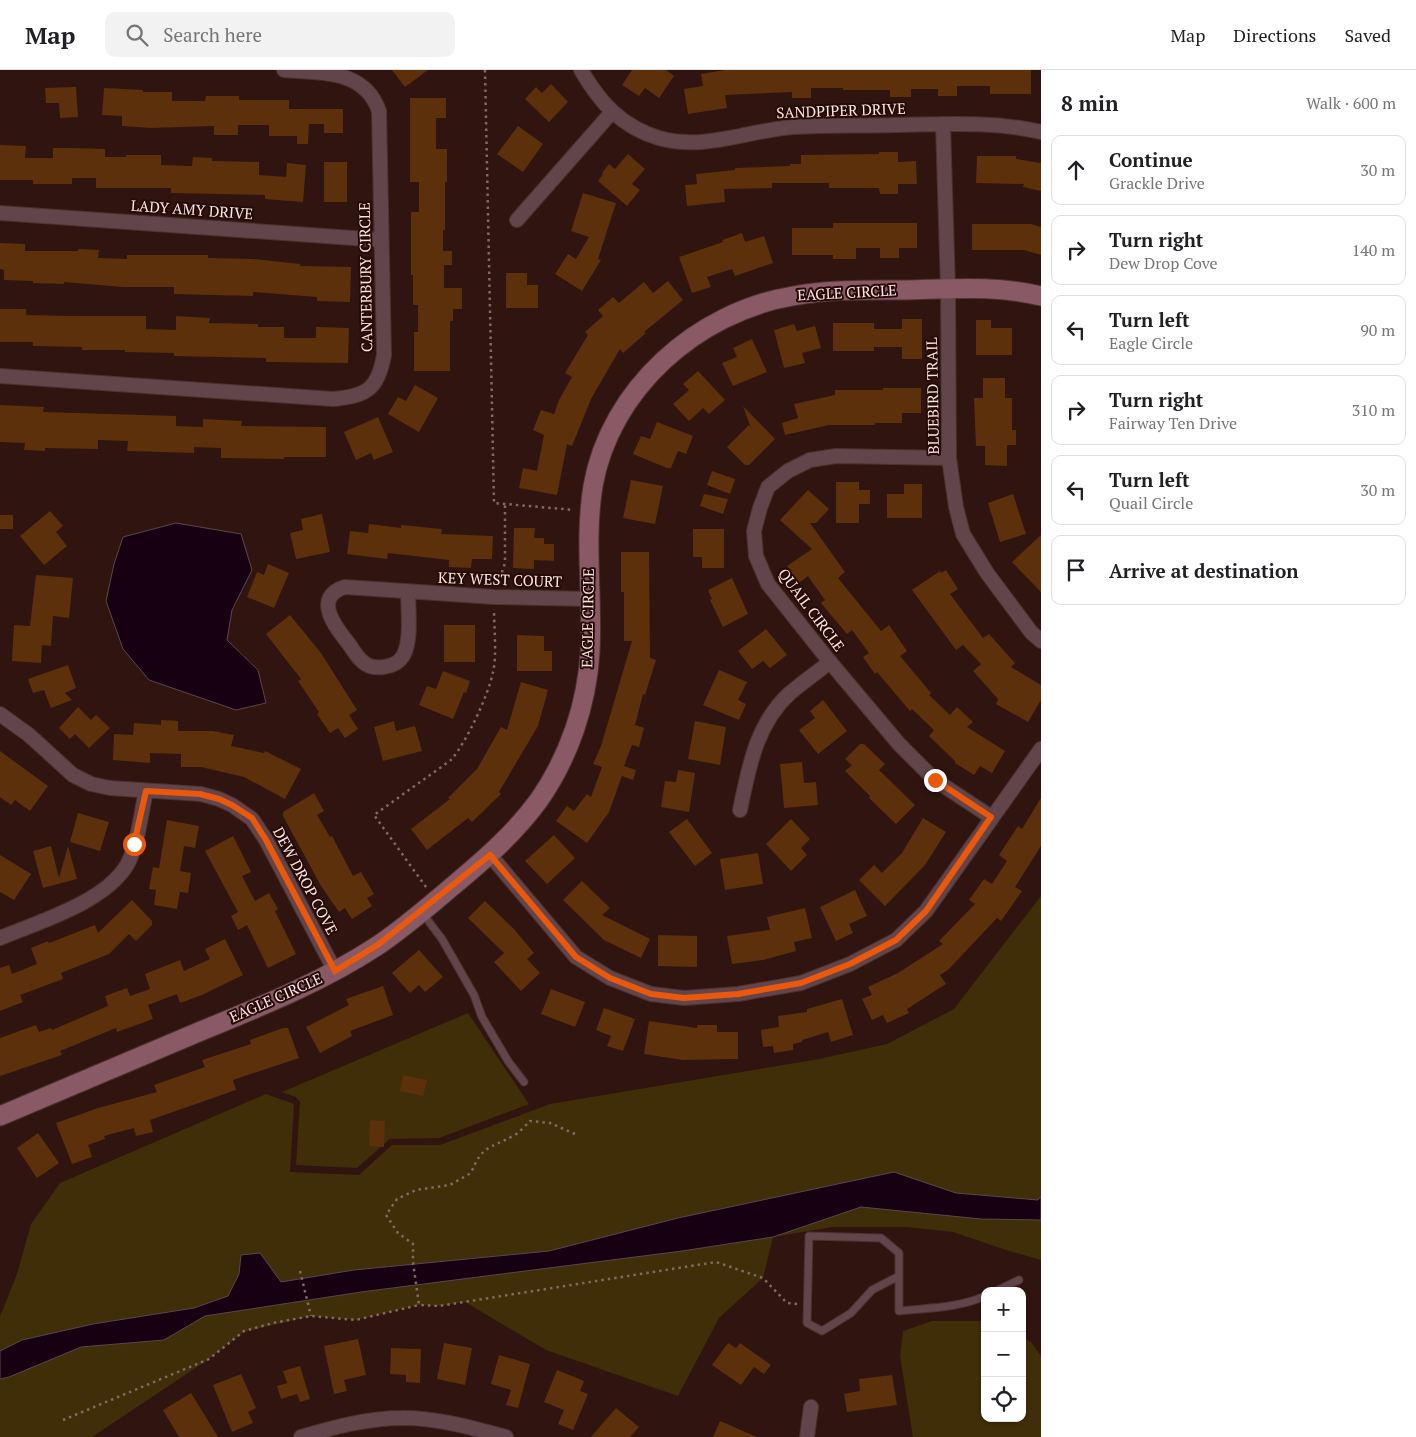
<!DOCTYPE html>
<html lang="en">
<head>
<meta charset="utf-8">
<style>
  body { margin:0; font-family:"PT Serif",serif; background:#f2f2f2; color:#202124 }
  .controls { position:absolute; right:15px; bottom:15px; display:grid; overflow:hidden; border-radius:10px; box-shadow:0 1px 4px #0004 }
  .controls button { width:45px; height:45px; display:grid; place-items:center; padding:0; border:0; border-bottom:1px solid #e0e0e0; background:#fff; color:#202124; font:25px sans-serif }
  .stop { position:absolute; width:15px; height:15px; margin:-11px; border:4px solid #ea580c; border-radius:50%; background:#fff }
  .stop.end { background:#ea580c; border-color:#fff; box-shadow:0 1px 5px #0008 }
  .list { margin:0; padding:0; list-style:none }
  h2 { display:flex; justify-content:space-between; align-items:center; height:65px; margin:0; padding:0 20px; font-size:21px }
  h2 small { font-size:16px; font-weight:400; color:#757577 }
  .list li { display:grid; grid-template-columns:32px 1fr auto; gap:15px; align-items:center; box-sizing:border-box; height:70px; margin:0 10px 10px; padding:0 10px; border:1px solid #e0e0e0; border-radius:10px }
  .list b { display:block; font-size:19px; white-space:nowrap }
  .list p { margin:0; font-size:16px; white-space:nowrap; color:#757577 }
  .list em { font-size:16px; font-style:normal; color:#757577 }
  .icon { flex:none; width:28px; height:28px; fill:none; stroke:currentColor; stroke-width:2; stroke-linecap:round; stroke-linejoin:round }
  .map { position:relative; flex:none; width:1041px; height:1367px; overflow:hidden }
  header { display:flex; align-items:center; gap:30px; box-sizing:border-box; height:70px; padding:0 25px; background:#fff; border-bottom:1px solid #e0e0e0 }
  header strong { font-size:24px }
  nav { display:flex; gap:28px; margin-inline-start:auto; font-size:18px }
  .search { width:350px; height:45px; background:#f2f2f2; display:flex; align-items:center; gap:12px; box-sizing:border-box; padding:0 18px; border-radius:10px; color:#757577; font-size:19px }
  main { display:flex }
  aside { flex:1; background:#fff }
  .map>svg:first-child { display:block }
  .green { fill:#3f2e08 }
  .water { fill:#170012; stroke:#5b4550 }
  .building { fill:#5b300b }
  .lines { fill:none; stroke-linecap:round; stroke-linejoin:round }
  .lane-casing { stroke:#4c312d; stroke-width:9 }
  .street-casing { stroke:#4c312d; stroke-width:16 }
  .secondary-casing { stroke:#4c312d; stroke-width:21 }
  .path { stroke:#826965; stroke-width:2.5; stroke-dasharray:2.5 4; stroke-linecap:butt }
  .lane { stroke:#62444b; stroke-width:7 }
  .street { stroke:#62444b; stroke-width:14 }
  .secondary { stroke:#895966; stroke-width:19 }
  .route { stroke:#ea580c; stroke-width:6 }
  .labels { text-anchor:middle; stroke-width:4; stroke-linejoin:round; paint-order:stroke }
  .street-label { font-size:15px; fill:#fae6e2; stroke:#250a07 }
</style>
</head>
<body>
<header>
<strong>Map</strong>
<div class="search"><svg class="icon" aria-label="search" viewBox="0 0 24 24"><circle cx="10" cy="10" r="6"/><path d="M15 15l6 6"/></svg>Search here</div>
<nav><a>Map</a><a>Directions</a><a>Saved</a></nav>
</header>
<main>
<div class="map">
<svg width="1041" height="1367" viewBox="0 0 1041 1367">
  <rect width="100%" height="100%" fill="#301410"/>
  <g class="green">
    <path d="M1041 826V1190L1006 1180 953 1162 907 1157H832L773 1167 763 1208 719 1248 678 1326 546 1280 465 1232 439 1236 419 1235 356 1250 311 1246 244 1262 209 1289 92 1367H0V1247L17 1204 31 1154 60 1113 266 1024 294 1034 290 1102 359 1105 392 1075H440L550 1034 819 989 887 974 954 939Z"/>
    <path d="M468 943 529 1034 439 1068 390 1069 357 1098 296 1095 300 1032 296 1027 282 1022Z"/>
    <path d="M932 1251H985V1348H1022V1267L1031 1272 1041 1286V1367H913L900 1286 903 1261Z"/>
  </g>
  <g class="water">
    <path d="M176 453 241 464 252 500 232 540 227 570 258 600 266 633 236 640 149 610 123 579 106 531 114 494 123 467Z"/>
    <path d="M894 1102 956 1123 1038 1130 1041 1126V1150L981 1149 861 1137 773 1167 682 1181 361 1222 205 1246 164 1270 81 1277 9 1307 0 1309V1281L22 1270 93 1254 194 1238 228 1226 239 1204 241 1185 260 1183 281 1212 354 1200 549 1181 678 1148Z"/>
  </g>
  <g class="building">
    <path d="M392 0H428L405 17Z"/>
    <path d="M632 0H666L674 6 659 28 645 18 639 26 622 15Z"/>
    <path d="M725 0H1031V24H990V16H957V26H938V19H911V27H890V20H843V18H811V28H792V22L725 25 727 38 688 44 684 19 703 16 701 4Z"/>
    <path d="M551 14 568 32 549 52 525 29 536 17 542 23Z"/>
    <path d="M76 17 78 47 60 48 59 33H46L45 18Z"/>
    <path d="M104 18 143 20V22H172V31H205L206 26H239V30H289V39H343V63H324V54H309L308 74H297V66H269V55H238V65H214V56L151 58 122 56V46L102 45Z"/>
    <path d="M410 28H446V48H436V79H447V112H445V160H443V181H452V195H444V218H462V239H453V251H450V301H414V262H418V235H413V205H411V142H419V112H410Z"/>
    <path d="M518 56 543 74 523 102 497 84Z"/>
    <path d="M0 75 26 76 25 88H53V78H72L105 79V87H126V85H161V95L192 96 193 87 212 88V91L259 92V105L286 107 287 93 306 95 303 132 265 129V125L171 123V118H96V108H72V114H33V110H0Z"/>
    <path d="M879 82H898V92L916 91 917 114H898V124H880L879 118H829V113H772V118L724 119 725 132 687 136 685 115 697 114 696 104 735 100V98L790 96V94H801V85L879 84Z"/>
    <path d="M628 84 645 99 632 114 640 120 627 136 598 111 603 104 602 103 609 94 615 99Z"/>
    <path d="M977 86H1016V89L1041 93V121L1023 117 1024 114 976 113Z"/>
    <rect x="324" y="92" width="23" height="40"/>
    <path d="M583 123 616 133 598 189 601 190 582 221 555 204 568 184 576 189 589 167 571 161Z"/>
    <path d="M833 153H917V178H899V188H880V178H856V189H833V185H792V158H833Z"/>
    <path d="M972 154H1031L1041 157V185L1024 180H972Z"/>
    <path d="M742 163 745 172 764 166 773 193 735 206 732 199 707 207 711 217 692 223 679 187 723 172 722 170Z"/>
    <path d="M0 173 25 174V181H78L79 179 99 180 98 188 127 189V185H208V188L253 189 300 194V196L351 197 350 232 317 231V227L253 222V226L174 224V217H123L64 212V214L33 213V211L4 210V200L0 199Z"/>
    <path d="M506 203H527V215H538V238H506Z"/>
    <path d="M668 211 683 230 644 262 646 263 623 283 620 279 591 329 572 376 567 374 557 425 519 418 523 398 537 401 544 365 533 360 541 340 554 344 559 330 572 307 565 303 588 265 585 262 603 246 598 240 613 227 619 233 644 212 653 223Z"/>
    <path d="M0 239H26V245L72 246H146V259L176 260V246L210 248 209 253 258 254V257H284V268H316V257L349 258 348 293 266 292V288L174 286V283L125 282V280H82V277L33 276V272H0Z"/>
    <path d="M902 249H922V289H902V277H874V281H833V253H874V259H902Z"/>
    <path d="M976 250H991V258H1012V285H976Z"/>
    <path d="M794 254 797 261 815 256 821 278 802 283 805 293 784 298 774 260Z"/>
    <path d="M752 269 767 302 733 316 722 293 737 287 733 278Z"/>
    <path d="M698 301 725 330 709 344 703 338 689 351 673 334 689 320 683 314Z"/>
    <path d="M983 308H1005V328H1012V360H1016V375H1007V396L985 395V376H976L974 328H983Z"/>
    <path d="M415 315 438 328 419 362 388 344 398 327 406 331Z"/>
    <path d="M883 318H921V343H902V353H875V355H829L785 365 782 353 798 348 794 334 835 325V320H883Z"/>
    <path d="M0 335 44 337 43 342 176 346V356L203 357V349L242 351 241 356 326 357V387H284V389L221 388V378L194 377V383L127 381 128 371 98 370V379L45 378V381L24 380 25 373 0 372Z"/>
    <path d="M743 336 775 369 749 395H745L727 377 749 355 751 358Z"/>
    <path d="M378 347 393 382 374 390 371 383 356 390 344 362Z"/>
    <path d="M657 352 693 366 686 384 678 381 671 398H667L633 384 641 366 650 369Z"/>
    <path d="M712 401 735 409 730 424 707 415Z"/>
    <path d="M631 410 663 416 655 454 623 448Z"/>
    <path d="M836 412H859V420H870V434H859V453H836Z"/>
    <path d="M904 414H922V448H887V424H904Z"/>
    <path d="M808 420 829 439 816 453H810L845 502 838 508 881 561 889 555 907 581 900 586 931 623 929 625 950 645 957 637 973 652 967 657 1005 681 992 703 980 696 974 705 955 693V691L929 666 934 660 912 639 910 641 877 602 875 604 863 587 869 583 852 560 847 564 821 533 825 530 808 506 799 513 787 496 812 479 780 450Z"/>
    <path d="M704 424 728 429 723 444 700 436Z"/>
    <path d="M1013 424 1026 464 1000 472 988 433Z"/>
    <path d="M50 441 63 456 56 462 67 476 44 495 20 466Z"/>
    <path d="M322 444 330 482 296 489 290 463 303 460 301 449Z"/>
    <rect x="0" y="445" width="13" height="14"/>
    <path d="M369 454 401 458V455L442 459 441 464 493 466 492 489H472L471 498 449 497V490L388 483 387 489 347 484 350 461 368 463Z"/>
    <path d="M514 458H535L534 468H544V474H554V491L534 490V499L513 498Z"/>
    <path d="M693 459H724V498H702V487H693Z"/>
    <path d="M1041 465V522L1012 492Z"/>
    <path d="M621 482H649L650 588 656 590 645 625 643 624 635 655 644 658 639 677 632 675 624 696 636 700 633 710 622 706 609 742 587 773 556 751 567 736 574 741 587 724 591 727 602 697 593 694 601 676 632 571H624V522H621Z"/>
    <path d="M268 494 289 503 274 538 247 527 257 502 264 505Z"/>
    <path d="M946 500 958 519 950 524 983 568 989 564 1015 593 1011 597 1041 615V630L1028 652 996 634 998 629 973 601 981 594 963 575 956 580 912 520 940 501 941 503Z"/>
    <path d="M36 505 73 508 69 548 53 546 51 576 42 575 41 593 12 591 14 555 30 556Z"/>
    <path d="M732 508 748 544 723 557 710 530 712 529 708 520Z"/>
    <path d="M290 545 321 583 357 640 349 645 358 659 345 668 338 658 330 663 317 644 319 642 298 611 301 609 266 564Z"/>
    <rect x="444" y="555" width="31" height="37"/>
    <path d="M766 559 787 585 770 598 763 591 752 599 738 581Z"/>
    <path d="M517 565 544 566V581H552V601H517Z"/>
    <path d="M68 595 76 618 65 623 72 630 51 638 44 620 33 623 28 609Z"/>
    <path d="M719 600 747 612 738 630 746 634 739 650 703 635Z"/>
    <path d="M443 601 470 611 466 623 464 622 453 649 419 635 427 616 436 619Z"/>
    <path d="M521 612 548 620 538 656 499 722 501 724 472 752 468 748 427 780 411 759 450 729 448 728 477 699 501 657 507 660Z"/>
    <path d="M823 630 847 661 818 684 799 660 815 648 810 641Z"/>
    <path d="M78 637 91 650 96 645 110 658 89 678 75 664 70 669 59 658Z"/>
    <path d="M161 650 178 651V661H213L234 665 231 676 264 683 265 681 301 699 285 729 244 707 201 697H181V684L150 683V693L113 690 114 664 133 665 134 653 161 655Z"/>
    <path d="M394 651 396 661 415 656 422 681 383 691 374 657Z"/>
    <path d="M695 651 726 657 720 695 688 689Z"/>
    <path d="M860 674H864L885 694 879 700 915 735 896 754 869 728 870 726 845 701 852 695 845 689Z"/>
    <path d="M0 681 48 716 30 741 15 730 11 735 0 727Z"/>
    <path d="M802 692 804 713 816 712 818 735 784 738 780 694Z"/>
    <path d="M678 700 695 703 689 742 661 737 665 711 676 712Z"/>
    <path d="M314 723 324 741 317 745 330 767 332 766 353 806 361 802 374 824 367 828 372 836 352 849 345 838 339 842 321 816 283 746V742Z"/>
    <path d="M1041 728V776L1015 817 1022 821 1001 851 997 848 949 899 940 905 946 914 907 939 909 943 887 953 883 945 872 950 862 929 872 925 868 917 898 903 943 874 939 871 975 834 969 830 984 809 992 814 1007 791 999 785 1018 756 1022 759Z"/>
    <path d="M78 743 109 752 100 781 70 772Z"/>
    <path d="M923 748 946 762 925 795 885 836 859 810 874 795 882 803 902 783Z"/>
    <path d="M687 749 712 783 695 796 669 762Z"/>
    <path d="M791 749 810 769 801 778 807 785 791 801 766 774Z"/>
    <path d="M167 750 199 756 195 778 184 776 180 801 191 803 188 823 180 822 177 839 154 835 156 820 149 819 153 797 159 798Z"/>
    <path d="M554 765 575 788 547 814 525 791Z"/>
    <path d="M233 766 251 802 242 806 255 831 269 823 278 839 275 841 296 884 268 898 247 855 238 860 231 846 238 842 205 781Z"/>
    <path d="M51 776 59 808 68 776 77 809 43 818 33 781Z"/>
    <path d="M758 783 763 814 725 820 720 789Z"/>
    <path d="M0 785 31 804 14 830 0 822Z"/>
    <path d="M582 811 610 838 602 845 650 869 641 888 604 870 563 830Z"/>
    <path d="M855 820 867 846 849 854 853 863 836 871 820 837Z"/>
    <path d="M132 830 152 851V855L136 871 129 864 109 884 61 903 63 909 20 925 23 932 0 941V898L9 895 12 904 37 894 31 878 48 871 49 873 95 855 98 863Z"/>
    <path d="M485 831 514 859 534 883 527 889 540 903 521 921 494 892 504 883 468 848Z"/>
    <path d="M805 838 812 868 794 872 796 881 763 890 732 894 727 866 770 860 767 847Z"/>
    <path d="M658 865 697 866V897L658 896Z"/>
    <path d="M225 869 243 905 202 925 180 933 177 924 148 935 153 949 117 962 116 958 60 981 62 985 0 1006V968L36 955 39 962 51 958 52 960 108 936 105 926 127 918 130 926 150 919 145 904 180 890 184 901 210 889 205 879Z"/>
    <path d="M419 880 443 907 425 922 419 915 410 923 392 903Z"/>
    <path d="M383 916 393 945 350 961 352 966 320 983 306 957 349 935 346 929Z"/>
    <path d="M551 919 585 932 575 957 541 944Z"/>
    <path d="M842 929 853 965 831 972 828 962 802 970V972L793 974V980L774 983 773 976 763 977 761 960 779 957 778 946 807 942V939Z"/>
    <path d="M604 938 635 949 623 981 607 976 611 966 596 960Z"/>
    <path d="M649 951 697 958V955H717V962H738V989L683 990 644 984Z"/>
    <path d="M283 958H288L299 988 233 1010 236 1020 150 1050 153 1062 136 1066 134 1058 104 1066 105 1069 88 1075 92 1087 72 1094 56 1053 98 1038 157 1022 154 1015 205 997 202 990 251 974 250 970Z"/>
    <path d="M403 1005 427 1010 423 1026 400 1021Z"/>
    <path d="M370 1050 385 1051 384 1077 369 1076Z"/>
    <path d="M38 1063 59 1093 37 1108 17 1078Z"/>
    <path d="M358 1269 366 1305 344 1310 347 1321 334 1324 324 1276Z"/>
    <path d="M444 1273 472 1278 465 1315 437 1309Z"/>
    <path d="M728 1273 736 1278 740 1273 771 1295 764 1304 754 1297 741 1315 712 1295Z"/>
    <path d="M391 1278 421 1279 420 1313 406 1312V1305L390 1304Z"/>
    <path d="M499 1285 530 1294 518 1338 506 1335 511 1320 491 1314Z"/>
    <path d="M300 1296 310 1329 300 1332 297 1324 281 1329 277 1316 287 1313 283 1301Z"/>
    <path d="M557 1300 584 1311 580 1321 588 1324 573 1360 558 1354 564 1340 544 1332Z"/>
    <path d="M241 1304 256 1338 248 1342 253 1353 232 1362 213 1315Z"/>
    <path d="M892 1305 897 1335 847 1342 844 1324 860 1321 859 1309Z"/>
    <path d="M191 1323 218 1367H179L163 1340Z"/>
    <path d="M616 1338 639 1357 630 1367H591Z"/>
    <path d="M720 1351 757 1367H713Z"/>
  </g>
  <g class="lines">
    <g class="lane-casing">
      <g id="lane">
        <path d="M423 844 442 869 474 925 482 947 508 991 524 1012"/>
        <path d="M899 1206 872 1220 851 1243 822 1261 807 1253 809 1166 881 1168 899 1183V1241C927 1238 959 1238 985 1226"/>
        <path d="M996 1221 1019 1210"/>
      </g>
    </g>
    <g class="street-casing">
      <g id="street">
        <path d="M581 0C600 33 622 57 659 68 705 81 749 60 794 57 828 55 863 56 897 55 945 54 994 51 1041 62"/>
        <path d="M943 54 948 219 949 388 956 437 963 464 987 503 1031 562 1041 571"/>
        <path d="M0 143 381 170"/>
        <path d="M517 150 612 42"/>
        <path d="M0 306 333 329C367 326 378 319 384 285L379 41C365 0 323 3 284 0"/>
        <path d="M949 388 836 386 810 390 788 401 768 417 760 438 754 461 756 486 768 514 830 592 899 674 935 710 991 747"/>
        <path d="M408 522C408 539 412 571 403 586 396 598 373 601 363 592 357 587 353 580 349 574 335 557 312 527 345 517L494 527 589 529"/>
        <path d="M0 644 29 665 73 705 91 714 110 718 201 724 219 729 232 735 252 749 266 770 335 901"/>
        <path d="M740 740C749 697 756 654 790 623 803 612 817 602 830 592"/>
        <path d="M490 785 576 887 610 908 651 924 684 928 738 924 801 913 850 894 896 870 926 841 1041 679"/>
        <path d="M0 868C39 852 105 832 127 795 138 775 141 743 146 721"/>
        <path d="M301 1367C334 1357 368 1348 403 1348 438 1348 473 1358 506 1367"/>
        <path d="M807 1367 811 1337"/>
      </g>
    </g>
    <g class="secondary-casing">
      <path id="secondary" d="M0 1046C67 1018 134 989 201 961 262 936 322 912 377 876 404 858 429 836 454 815 485 789 515 763 539 730 569 687 587 634 590 582 593 527 584 471 593 416 610 319 697 242 793 226 830 219 868 220 906 220 951 219 997 215 1041 226"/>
    </g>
    <g class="path">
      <path d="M485 0 494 433 574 440"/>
      <path d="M498 515 505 493V435"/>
      <path d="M426 817 374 745 451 690C466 673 489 624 493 602 497 587 494 556 494 539"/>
      <path d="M575 1064 550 1053 530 1051C525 1056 519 1063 513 1066 488 1079 482 1076 471 1103L450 1115 416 1120 397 1129 386 1145 398 1163 413 1174V1192L419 1235 439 1236 716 1192 763 1208 787 1233 798 1234"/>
      <path d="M300 1201 311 1246"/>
      <path d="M63 1350 209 1289 244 1261 273 1253 311 1246 356 1250 419 1235"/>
    </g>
    <use href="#lane" class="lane"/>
    <use href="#street" class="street"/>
    <use href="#secondary" class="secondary"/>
  </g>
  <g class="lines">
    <path class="route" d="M134 774 146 721 200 724 219 729 232 735 252 748 266 770 335 901 379 874 490 785 576 887 610 908 651 924 684 928 738 924 801 913 850 894 896 870 926 841 991 747 935 710"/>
  </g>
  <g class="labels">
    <g class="street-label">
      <text transform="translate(841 41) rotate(-2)" y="5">SANDPIPER DRIVE</text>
      <text transform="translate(192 140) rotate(4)" y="5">LADY AMY DRIVE</text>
      <text transform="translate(366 207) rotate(-91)" y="5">CANTERBURY CIRCLE</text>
      <text transform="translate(847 223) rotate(-3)" y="5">EAGLE CIRCLE</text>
      <text transform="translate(933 326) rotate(-91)" y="5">BLUEBIRD TRAIL</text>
      <text transform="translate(500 510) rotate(2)" y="5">KEY WEST COURT</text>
      <text transform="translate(811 540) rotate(53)" y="5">QUAIL CIRCLE</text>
      <text transform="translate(588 548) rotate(-89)" y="5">EAGLE CIRCLE</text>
      <text transform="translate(305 811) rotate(62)" y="5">DEW DROP COVE</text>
      <text transform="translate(276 928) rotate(-24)" y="5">EAGLE CIRCLE</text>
    </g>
  </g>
</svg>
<div class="controls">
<button>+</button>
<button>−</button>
<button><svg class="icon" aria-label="locate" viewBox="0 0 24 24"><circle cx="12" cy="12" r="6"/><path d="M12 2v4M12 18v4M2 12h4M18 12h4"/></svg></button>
</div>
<div class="stop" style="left:134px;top:774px"></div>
<div class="stop end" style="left:935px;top:710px"></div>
</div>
<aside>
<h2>8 min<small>Walk · 600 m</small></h2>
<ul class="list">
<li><svg class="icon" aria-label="ahead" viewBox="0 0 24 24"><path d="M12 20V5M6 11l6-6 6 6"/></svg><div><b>Continue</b><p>Grackle Drive</p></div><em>30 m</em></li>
<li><svg class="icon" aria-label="right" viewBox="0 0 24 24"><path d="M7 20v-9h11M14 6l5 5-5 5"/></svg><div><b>Turn right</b><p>Dew Drop Cove</p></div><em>140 m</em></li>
<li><svg class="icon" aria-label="left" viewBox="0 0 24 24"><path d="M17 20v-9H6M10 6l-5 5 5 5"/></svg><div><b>Turn left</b><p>Eagle Circle</p></div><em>90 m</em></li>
<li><svg class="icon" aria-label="right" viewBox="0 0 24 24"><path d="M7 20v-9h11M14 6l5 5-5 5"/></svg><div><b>Turn right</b><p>Fairway Ten Drive</p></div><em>310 m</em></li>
<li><svg class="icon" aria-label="left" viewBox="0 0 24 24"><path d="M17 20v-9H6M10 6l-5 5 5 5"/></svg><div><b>Turn left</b><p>Quail Circle</p></div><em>30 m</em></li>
<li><svg class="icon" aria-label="arrive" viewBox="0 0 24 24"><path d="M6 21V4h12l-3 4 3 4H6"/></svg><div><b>Arrive at destination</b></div></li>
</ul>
</aside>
</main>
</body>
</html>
